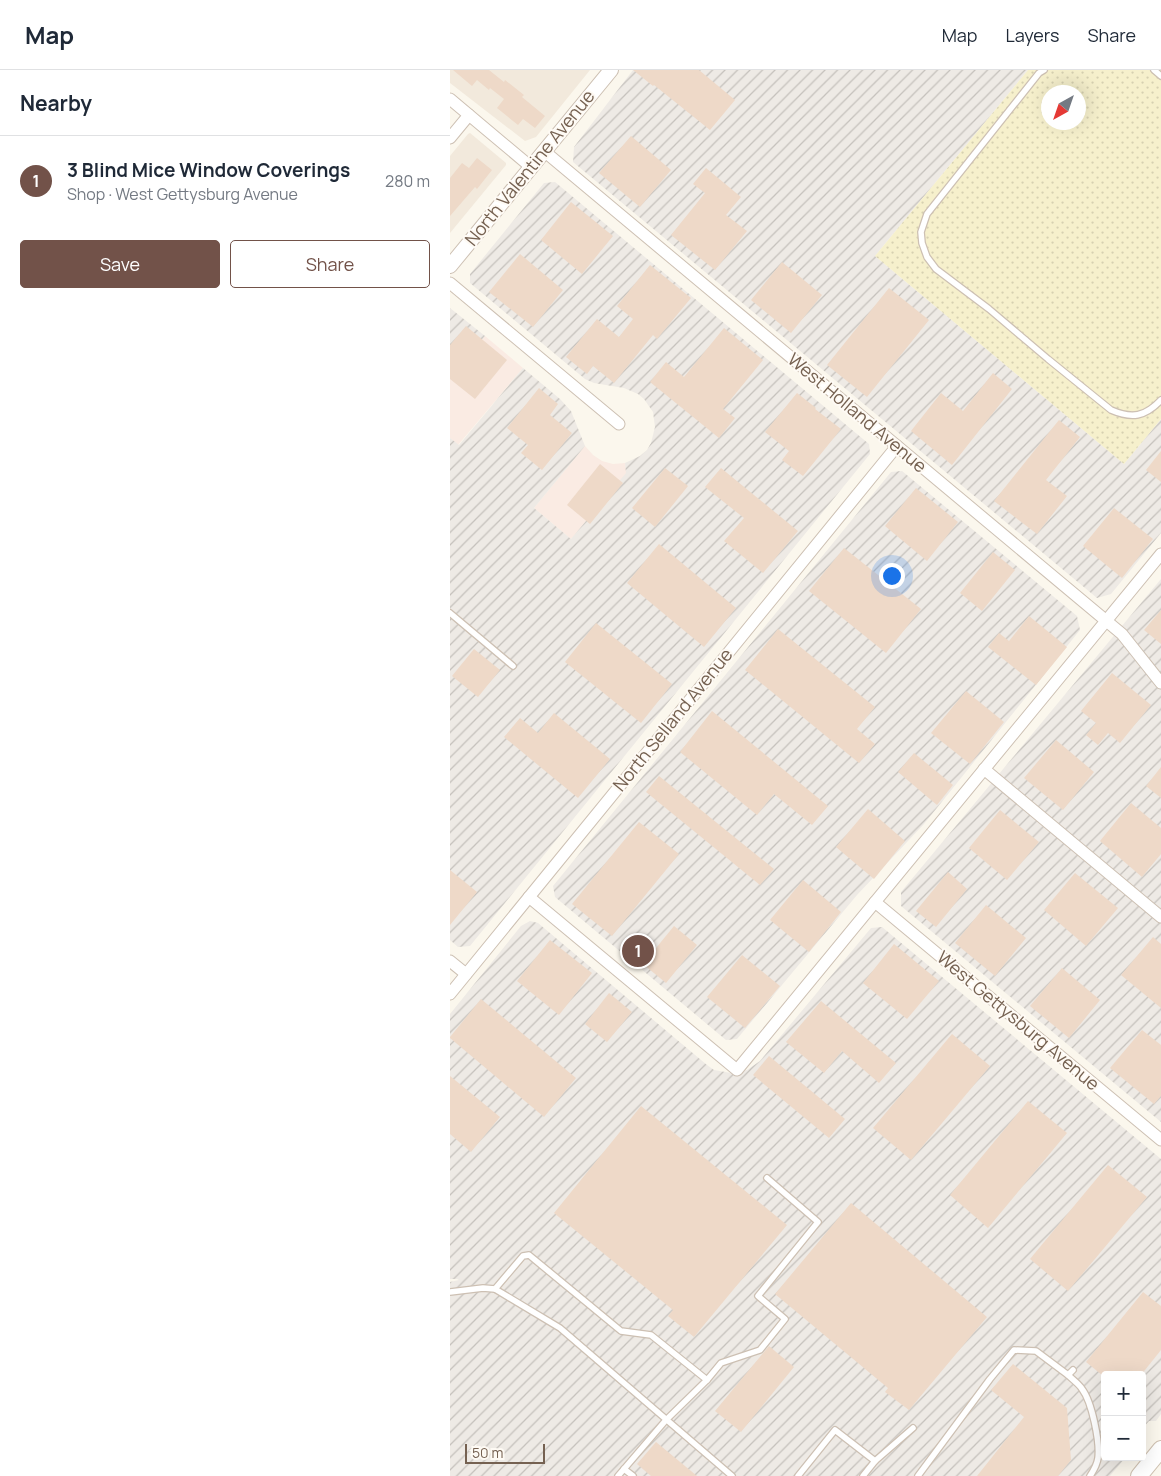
<!DOCTYPE html>
<html lang="en">
<head>
<meta charset="utf-8">
<style>
  body { margin:0; font-family:Manrope,sans-serif; background:#f2f2f3; color:#1f2937 }
  .controls { position:absolute; right:15px; bottom:15px; display:grid; overflow:hidden; border-radius:5px; box-shadow:0 5px 20px #0002 }
  .controls button { width:45px; height:45px; display:grid; place-items:center; padding:0; border:0; border-bottom:1px solid #e0e1e3; background:#fff; color:#1f2937; font:25px sans-serif }
  .compass { position:absolute; left:591px; top:15px; width:45px; height:45px; border-radius:50%; background:#fff; box-shadow:0 5px 20px #0002; rotate:220deg }
  .scale { position:absolute; left:15px; bottom:12px; width:80px; box-sizing:border-box; padding-left:5px; border:2px solid #756151; border-top:0; font-size:14px; line-height:18px; white-space:nowrap; color:#756151; -webkit-text-stroke:4px #fefaf4; paint-order:stroke }
  .you { position:absolute; left:441px; top:505px; width:18px; height:18px; margin:-12px; border:4px solid #fff; border-radius:50%; background:#1a73e8; box-shadow:0 0 0 8px #1a73e833 }
  .badge { display:grid; place-items:center; width:32px; height:32px; border-radius:50%; background:#725249; color:#fff; font-size:16px; font-weight:700 }
  .pin { position:absolute; translate:-50% -50%; border:2px solid #fff; box-shadow:0 1px 5px #0006 }
  .list { margin:0; padding:0; list-style:none }
  h2 { display:flex; justify-content:space-between; align-items:center; height:65px; margin:0; padding:0 20px; font-size:21px }
  h2 small { font-size:16px; font-weight:400; color:#747a83 }
  .list li { display:grid; grid-template-columns:32px 1fr auto; gap:15px; align-items:center; box-sizing:border-box; height:90px; padding:0 20px; border-top:1px solid #e0e1e3 }
  .list b { display:block; font-size:19px; white-space:nowrap }
  .list p { margin:0; font-size:16px; white-space:nowrap; color:#747a83 }
  .list em { font-size:16px; font-style:normal; color:#747a83 }
  .actions { display:flex; gap:10px; padding:15px 20px }
  .actions a { flex:1; padding:11px 0; border:1px solid #725249; border-radius:5px; text-align:center; font-size:18px; color:#725249 }
  .actions .main { background:#725249; color:#fff }
  .map { position:relative; flex:none; width:711px; height:1406px; overflow:hidden }
  header { display:flex; align-items:center; gap:30px; box-sizing:border-box; height:70px; padding:0 25px; background:#fff; border-bottom:1px solid #e0e1e3 }
  header strong { font-size:24px }
  nav { display:flex; gap:28px; margin-inline-start:auto; font-size:18px }
  main { display:flex }
  aside { flex:1; background:#fff }
  .map>svg:first-child { display:block }
  .residential { fill:#f2e9dc }
  .commercial { fill:#faebe3 }
  .industrial { fill:url(#industrial-furrows) }
  .sand { fill:url(#sand-dots); fill-rule:evenodd }
  .building { fill:#eed9c8 }
  .lines { fill:none; stroke-linecap:round; stroke-linejoin:round }
  .service-casing { stroke:#cdc0b3; stroke-width:8 }
  .minor-casing { stroke:#cdc0b3; stroke-width:13 }
  .tertiary-casing { stroke:#cdc0b3; stroke-width:16 }
  .secondary-casing { stroke:#cfc1b1; stroke-width:18 }
  .service { stroke:#fff; stroke-width:5.5 }
  .minor { stroke:#fff; stroke-width:11 }
  .tertiary { stroke:#fff; stroke-width:14 }
  .secondary { stroke:#fff; stroke-width:16 }
  .labels { text-anchor:middle; stroke-width:4; stroke-linejoin:round; paint-order:stroke }
  .street-label { font-size:18px; fill:#756151; stroke:#fefaf4 }
</style>
</head>
<body>
<header>
<strong>Map</strong>
<nav><a>Map</a><a>Layers</a><a>Share</a></nav>
</header>
<main>
<aside>
<h2>Nearby<small></small></h2>
<ul class="list">
<li><span class="badge">1</span><div><b>3 Blind Mice Window Coverings</b><p>Shop · West Gettysburg Avenue</p></div><em>280 m</em></li>
</ul>
<div class="actions"><a class="main">Save</a><a>Share</a></div>
</aside>
<div class="map">
<svg width="711" height="1406" viewBox="0 0 711 1406">
  <defs>
    <pattern id="industrial-furrows" width="10" height="10" patternUnits="userSpaceOnUse" patternTransform="scale(1.25)"><rect width="10" height="10" fill="#eeeae5"/><path d="M-1 1l2-2M0 10L10 0M9 11l2-2" fill="none" stroke="#c5c1bc"/></pattern>
    <pattern id="sand-dots" width="8" height="8" patternUnits="userSpaceOnUse" patternTransform="scale(1.25)"><rect width="8" height="8" fill="#f6f0cc"/><path d="M2 2h.1M6 6h.1" fill="none" stroke="#d6d0b1" stroke-width="1.8" stroke-linecap="round"/></pattern>
  </defs>
  <rect width="100%" height="100%" fill="#fbf7ed"/>
  <g class="residential">
    <path d="M0 0H140L86 67 75 71 0 13Z"/>
    <path d="M20 63 56 93V95L0 163V86L18 64Z"/>
  </g>
  <g class="commercial">
    <path d="M35 266 73 298 8 375 0 368V308Z"/>
    <path d="M135 376 143 385 152 391 163 394 175 393 177 403 121 469 84 438Z"/>
  </g>
  <g class="industrial">
    <path d="M183 0H578L425 186 674 394 711 349V463L661 524 647 528 123 92 124 77Z"/>
    <path d="M105 112 419 374 420 384 20 876 8 877 0 870V368L9 375 73 298 110 329 121 341 135 376 84 438 121 469 176 403 175 393 190 386 197 380 201 373 205 357 203 342 194 329 188 324 174 318 144 313 135 309 20 213V204L94 113Z"/>
    <path d="M0 238 35 266 0 308Z"/>
    <path d="M452 401 627 546 630 560 474 754 407 825 287 969 276 970 105 827 103 816 441 402Z"/>
    <path d="M711 509V1052L451 836V822Z"/>
    <path d="M80 851 88 853 257 995 264 1000 281 1003 297 1000 310 991 421 858 432 857 711 1089V1344L706 1351H699L692 1359V1305H655V1387H676L660 1406H0V1212L9 1210 7 1209H0V944L71 856Z"/>
  </g>
  <path class="sand" d="M578 0H711V349L674 394 425 186ZM598 22H628V52H598Z"/>
  <g class="building">
    <path d="M3 0H39L54 12 55 10 74 25 72 27 95 46 85 58 73 49 68 55 47 38 54 29 40 18 39 20 27 10 22 16Z"/>
    <path d="M183 0H249L285 30 260 60 204 15 203 16Z"/>
    <path d="M181 66 221 100 190 137 149 103Z"/>
    <path d="M27 88 42 100 27 119 25 117 0 146V108L12 93 19 98Z"/>
    <path d="M256 98 291 127 276 145 297 161 265 200 221 165 255 123 243 114Z"/>
    <path d="M121 132 163 166 132 204 91 170Z"/>
    <path d="M70 184 113 220 83 257 39 222Z"/>
    <path d="M332 192 372 225 341 263 301 230Z"/>
    <path d="M200 195 241 228 207 269 203 265 164 313 143 296 137 304 116 287 147 249 169 267 183 249 167 236Z"/>
    <path d="M439 218 479 250 417 327 377 295Z"/>
    <path d="M16 256 57 290 25 329 0 309V275Z"/>
    <path d="M274 258 313 290 273 339 285 348 269 368 200 312 216 292 234 307Z"/>
    <path d="M543 303 562 319 502 395 461 361 491 323 513 341Z"/>
    <path d="M89 318 108 334 100 345 122 363 92 400 71 383 78 375 57 358Z"/>
    <path d="M347 323 366 338 365 339 391 359 353 406 332 390 339 381 315 362Z"/>
    <path d="M609 350 630 367 596 410 617 426 587 464 544 431Z"/>
    <path d="M711 381V412L696 400Z"/>
    <path d="M150 394 173 413 140 454 117 435Z"/>
    <path d="M215 398 238 416 205 457 182 438Z"/>
    <path d="M271 398 348 461 313 503 274 471 294 448 255 417Z"/>
    <path d="M466 418 508 452 477 491 435 456Z"/>
    <path d="M664 438 703 469 672 508 633 476Z"/>
    <path d="M209 474 286 538 254 577 177 513Z"/>
    <path d="M394 478 471 539 436 583 359 521Z"/>
    <path d="M543 482 565 500 532 541 510 523Z"/>
    <path d="M711 540V574L694 560Z"/>
    <path d="M579 546 617 577 586 615 538 577 549 563 559 571Z"/>
    <path d="M146 553 222 614 191 653 115 592Z"/>
    <path d="M328 559 425 637 407 659 425 674 409 693 295 600Z"/>
    <path d="M24 579 50 600 28 627 2 606Z"/>
    <path d="M662 603 701 635 670 673 658 663 648 675 636 665 646 653 631 641Z"/>
    <path d="M516 621 554 652 520 694 481 663Z"/>
    <path d="M262 641 378 736 362 755 324 724 307 745 230 682Z"/>
    <path d="M104 643 160 689 128 728 54 667 70 648 88 663Z"/>
    <path d="M606 670 644 702 613 740 574 708Z"/>
    <path d="M464 683 503 715 487 735 448 702Z"/>
    <path d="M711 697V728L696 716Z"/>
    <path d="M209 706 324 799 310 815 196 722Z"/>
    <path d="M681 733 711 758V784L692 807 650 771Z"/>
    <path d="M418 739 455 771 424 809 386 777Z"/>
    <path d="M550 740 589 772 557 810 519 778Z"/>
    <path d="M189 752 229 784 162 866 122 834Z"/>
    <path d="M0 800 27 822 0 855Z"/>
    <path d="M498 802 517 819 486 857 466 841Z"/>
    <path d="M625 803 668 838 636 876 594 840Z"/>
    <path d="M353 810 391 842 359 882 320 850Z"/>
    <path d="M536 835 576 868 545 906 505 873Z"/>
    <path d="M224 856 247 875 216 913 193 894Z"/>
    <path d="M703 867 711 874V938L671 905Z"/>
    <path d="M100 870 142 903 109 945 67 911Z"/>
    <path d="M444 874 489 911 457 949 413 913Z"/>
    <path d="M292 885 330 916 295 958 257 927Z"/>
    <path d="M612 898 650 930 619 968 580 936Z"/>
    <path d="M159 923 182 942 157 972 135 954Z"/>
    <path d="M31 929 126 1008 94 1047 0 968V967Z"/>
    <path d="M371 931 446 993 429 1013 392 981 374 1003 336 972Z"/>
    <path d="M692 960 711 975V1026L704 1034 660 998Z"/>
    <path d="M502 964 540 996 461 1090 423 1058Z"/>
    <path d="M319 986 395 1049 379 1068 303 1005Z"/>
    <path d="M0 1006 50 1047 21 1082 0 1064Z"/>
    <path d="M578 1031 617 1063 538 1158 500 1125Z"/>
    <path d="M191 1036 337 1155 244 1267 218 1246 223 1240 104 1143Z"/>
    <path d="M658 1095 697 1127 618 1221 580 1189Z"/>
    <path d="M401 1133 537 1247 459 1340 435 1322 438 1318 325 1224Z"/>
    <path d="M693 1222 711 1236V1280L691 1305H652L636 1292Z"/>
    <path d="M319 1276 344 1297 291 1362 265 1341Z"/>
    <path d="M563 1294 617 1338 621 1390 608 1406H527L574 1347 541 1320Z"/>
    <path d="M206 1372 247 1406H201L187 1394Z"/>
  </g>
  <g class="lines">
    <g class="service-casing">
      <g id="service">
        <path d="M594 0 589 3 477 144 471 162 472 173 477 187 486 199 539 239 598 289 661 340C682 349 695 347 711 330"/>
        <path d="M704 0 711 6"/>
        <path d="M0 543 63 596"/>
        <path d="M45 1219 73 1186 79 1185 171 1261 201 1265 257 1310"/>
        <path d="M0 1222 33 1218 45 1219 110 1258 282 1406"/>
        <path d="M618 1305C623 1310 629 1314 632 1319 642 1332 650 1372 648 1388 647 1395 644 1400 640 1406"/>
        <path d="M425 1391 463 1358"/>
        <path d="M174 1399 183 1406"/>
        <path d="M168 1406 216 1350 257 1310 271 1293 310 1280 335 1249 308 1226 368 1152 317 1108"/>
        <path d="M348 1406 385 1360 425 1391 413 1406"/>
        <path d="M468 1406 540 1309 564 1280 586 1281 618 1305 623 1300"/>
      </g>
    </g>
    <g class="minor-casing">
      <g id="minor">
        <path d="M0 29 81 97"/>
        <path d="M0 68 19 45"/>
        <path d="M94 81 672 564 711 613"/>
        <path d="M0 213 169 354"/>
        <path d="M534 699 711 847"/>
        <path d="M79 827 287 1000 711 484"/>
        <path d="M425 832 711 1070"/>
        <path d="M0 891 16 904"/>
        <path d="M0 924 447 376"/>
      </g>
    </g>
    <g class="tertiary-casing">
      <path id="tertiary" d="M0 196 161 0"/>
    </g>
    <g class="secondary-casing">
      <path id="secondary" d="M689 1406 711 1379"/>
    </g>
    <use href="#service" class="service"/>
    <use href="#minor" class="minor"/>
    <use href="#tertiary" class="tertiary"/>
    <use href="#secondary" class="secondary"/>
  </g>
  <g class="labels">
    <g class="street-label">
      <text transform="translate(80 98) rotate(-51)" y="6">North Valentine Avenue</text>
      <text transform="translate(407 343) rotate(40)" y="6">West Holland Avenue</text>
      <text transform="translate(223 650) rotate(-51)" y="6">North Selland Avenue</text>
      <text transform="translate(568 951) rotate(40)" y="6">West Gettysburg Avenue</text>
    </g>
  </g>
</svg>
<div class="controls">
<button>+</button>
<button>−</button>
</div>
<svg class="compass" viewBox="-18 -18 36 36"><path d="M0-13l5 13h-10z" fill="#e53935"/><path d="M0 13l5-13h-10z" fill="#747a83"/></svg>
<div class="scale">50 m</div>
<div class="you"></div>
<div class="pin badge" style="left:188px;top:881px">1</div>
</div>
</main>
</body>
</html>
